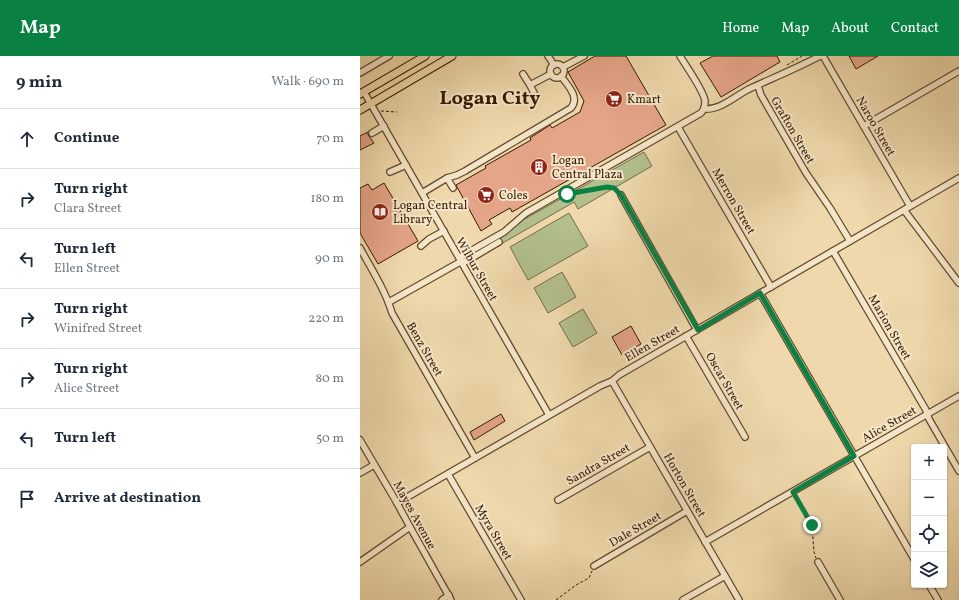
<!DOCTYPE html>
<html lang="en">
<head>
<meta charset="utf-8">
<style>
  body { margin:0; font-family:Vollkorn,serif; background:#f6f6f7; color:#1f2937 }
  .controls { position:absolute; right:12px; bottom:12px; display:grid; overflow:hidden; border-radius:4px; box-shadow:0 1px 3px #0004 }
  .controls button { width:36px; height:36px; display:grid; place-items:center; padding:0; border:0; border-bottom:1px solid #e0e1e3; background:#fff; color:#1f2937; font:20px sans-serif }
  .stop { position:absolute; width:12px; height:12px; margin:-9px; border:3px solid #0b8043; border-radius:50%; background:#fff }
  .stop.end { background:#0b8043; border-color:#fff; box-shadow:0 1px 4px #0008 }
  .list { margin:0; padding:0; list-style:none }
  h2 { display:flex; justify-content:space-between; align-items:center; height:52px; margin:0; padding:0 16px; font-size:17px }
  h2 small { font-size:13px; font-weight:400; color:#747a83 }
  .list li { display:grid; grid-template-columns:26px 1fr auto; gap:12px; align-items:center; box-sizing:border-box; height:60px; padding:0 16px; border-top:1px solid #e0e1e3 }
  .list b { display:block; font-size:15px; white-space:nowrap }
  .list p { margin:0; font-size:13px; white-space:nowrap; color:#747a83 }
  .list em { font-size:13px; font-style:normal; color:#747a83 }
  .icon { flex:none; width:22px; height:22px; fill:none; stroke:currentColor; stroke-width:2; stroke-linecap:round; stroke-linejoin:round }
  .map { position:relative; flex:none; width:599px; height:544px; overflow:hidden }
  header { display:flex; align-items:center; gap:24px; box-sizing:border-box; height:56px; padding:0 20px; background:#0b8043; color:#fff }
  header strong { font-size:19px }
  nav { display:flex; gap:22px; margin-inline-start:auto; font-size:14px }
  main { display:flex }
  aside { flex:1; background:#fff }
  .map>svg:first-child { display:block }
  .green { fill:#b3c08e; stroke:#746d47 }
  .building { fill:#e5a588; stroke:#361a00 }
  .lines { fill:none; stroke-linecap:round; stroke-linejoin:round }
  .minor-casing { stroke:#644a2b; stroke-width:8 }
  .major-casing { stroke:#361a00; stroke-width:9 }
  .path { stroke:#361a00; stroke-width:1; stroke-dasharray:3 2; stroke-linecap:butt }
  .minor { stroke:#f5e6c9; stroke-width:5.5 }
  .major { stroke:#efd9ac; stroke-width:7 }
  .route { stroke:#0b8043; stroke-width:5 }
  .labels { text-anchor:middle; stroke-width:4; stroke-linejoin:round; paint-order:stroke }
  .poi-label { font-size:12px; fill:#361a00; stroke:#f5e6c9; text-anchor:start }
  .street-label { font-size:12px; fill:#361a00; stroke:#f5e6c9 }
  .town-label { font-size:20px; font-weight:bold; fill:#361a00; stroke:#f5e6c9 }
</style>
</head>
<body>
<header>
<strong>Map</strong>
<nav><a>Home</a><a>Map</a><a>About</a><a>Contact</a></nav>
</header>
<main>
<aside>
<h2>9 min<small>Walk · 690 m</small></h2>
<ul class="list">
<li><svg class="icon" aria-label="ahead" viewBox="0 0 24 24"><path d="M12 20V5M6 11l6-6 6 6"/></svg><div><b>Continue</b></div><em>70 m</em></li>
<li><svg class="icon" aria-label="right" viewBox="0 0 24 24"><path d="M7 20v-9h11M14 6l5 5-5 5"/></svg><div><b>Turn right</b><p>Clara Street</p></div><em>180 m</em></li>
<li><svg class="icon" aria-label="left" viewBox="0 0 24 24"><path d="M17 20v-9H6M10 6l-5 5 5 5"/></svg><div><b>Turn left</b><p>Ellen Street</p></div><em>90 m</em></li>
<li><svg class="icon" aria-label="right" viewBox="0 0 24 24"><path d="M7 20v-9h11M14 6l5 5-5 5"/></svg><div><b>Turn right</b><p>Winifred Street</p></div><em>220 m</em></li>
<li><svg class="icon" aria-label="right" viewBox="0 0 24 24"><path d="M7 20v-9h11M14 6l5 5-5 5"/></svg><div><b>Turn right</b><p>Alice Street</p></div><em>80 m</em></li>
<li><svg class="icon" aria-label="left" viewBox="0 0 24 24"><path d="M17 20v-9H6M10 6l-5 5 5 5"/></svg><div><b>Turn left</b></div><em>50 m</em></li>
<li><svg class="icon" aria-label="arrive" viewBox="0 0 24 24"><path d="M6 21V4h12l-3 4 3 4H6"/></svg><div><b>Arrive at destination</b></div></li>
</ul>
</aside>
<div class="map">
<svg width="599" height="544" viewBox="0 0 599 544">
  <rect width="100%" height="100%" fill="#efd9ac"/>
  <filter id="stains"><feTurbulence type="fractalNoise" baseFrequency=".005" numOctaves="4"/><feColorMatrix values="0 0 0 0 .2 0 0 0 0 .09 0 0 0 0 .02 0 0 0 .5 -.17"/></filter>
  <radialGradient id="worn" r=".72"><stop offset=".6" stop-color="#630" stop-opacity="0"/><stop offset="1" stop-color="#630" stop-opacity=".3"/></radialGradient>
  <g class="green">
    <path d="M284 96 292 110 218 153 214 146 141 188 138 183 163 164Z"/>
    <path d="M209 157 228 190 168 224 150 191Z"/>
    <path d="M202 216 216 241 188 257 174 232Z"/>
    <path d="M223 253 237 277 213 291 199 267Z"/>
  </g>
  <g class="building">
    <path d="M235 0H266L306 69 152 156 150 152 129 164 132 168 121 175 96 129 126 112 125 110 171 84 170 82 190 69 192 72 220 56 224 45 208 16Z"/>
    <path d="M353 0H417L420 6 361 41 340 7Z"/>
    <path d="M489 0H518L496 13Z"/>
    <path d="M8 76V79L14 87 0 94V80Z"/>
    <path d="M24 127 58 185 18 208 0 177V132L8 128 12 134Z"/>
    <path d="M271 270 281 288 262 299 252 281Z"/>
    <path d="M141 358 145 365 114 384 110 376Z"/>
  </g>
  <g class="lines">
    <g class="minor-casing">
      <g id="minor">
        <path d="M188 0 194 9"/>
        <path d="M463 0 550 150"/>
        <circle cx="197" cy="15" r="7"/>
        <path d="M203 11 224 0"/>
        <path d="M0 17 29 0"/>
        <path d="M163 18 170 29 191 18"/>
        <path d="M170 29 175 39"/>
        <path d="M398 30 401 39 446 117 470 152 490 185"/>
        <path d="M4 36 189 359"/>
        <path d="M344 53C361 54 375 40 389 33 413 22 437 12 460 0"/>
        <path d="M504 70 599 15"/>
        <path d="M318 71 411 231"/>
        <path d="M12 77 24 70"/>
        <path d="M30 116 46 109"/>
        <path d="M87 122 93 132"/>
        <path d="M62 137 87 122 97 119 105 115 211 52C220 41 208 30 201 20"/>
        <path d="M261 139 337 274"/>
        <path d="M544 154 599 227"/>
        <path d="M61 190 69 183 84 175"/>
        <path d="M0 192C12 214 25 234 32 257L115 402"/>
        <path d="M473 195 566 354 569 363 599 415"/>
        <path d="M100 206 102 200 144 176 166 157 341 57C344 54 345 50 345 45 344 35 326 10 320 0"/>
        <path d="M400 237 554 503"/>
        <path d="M29 246 100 206H105L139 186"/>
        <path d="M326 280 385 381"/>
        <path d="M252 325 379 544"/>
        <path d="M0 384 37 447 50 471 91 544"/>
        <path d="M0 417 14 409"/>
        <path d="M88 418 161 544"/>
        <path d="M198 444 290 391"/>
        <path d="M37 447 240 330 252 325 259 319 599 122"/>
        <path d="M345 486 599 340"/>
        <path d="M0 506 50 471"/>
        <path d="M458 506 480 544"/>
        <path d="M234 510 327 455"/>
        <path d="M569 529 578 544"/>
        <path d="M82 544 89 539"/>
        <path d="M323 544 365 520"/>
      </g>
    </g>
    <g class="major-casing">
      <g id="major">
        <path d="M0 38 65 0"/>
        <path d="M0 54 92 0"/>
      </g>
    </g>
    <g class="path">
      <path d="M427 9 442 0"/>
      <path d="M21 55 37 56"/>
      <path d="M211 138 247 131H251L256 135"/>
      <path d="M435 440 452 469 454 496 456 502"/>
      <path d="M196 544 216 529 229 522 232 515"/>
    </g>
    <use href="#minor" class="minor"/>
    <use href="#major" class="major"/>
  </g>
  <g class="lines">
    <path class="route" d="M207 138 247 131 254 132 261 139 338 274 400 237 494 400 433 436 452 469"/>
  </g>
  <defs>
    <g id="supermarket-disc" transform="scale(0.9)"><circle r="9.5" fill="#8f2418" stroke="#f5e6c9"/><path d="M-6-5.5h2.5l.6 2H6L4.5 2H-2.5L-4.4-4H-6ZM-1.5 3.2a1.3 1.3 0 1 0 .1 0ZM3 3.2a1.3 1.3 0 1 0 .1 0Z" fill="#fff"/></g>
    <g id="building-disc" transform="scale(0.9)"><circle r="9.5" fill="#8f2418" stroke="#f5e6c9"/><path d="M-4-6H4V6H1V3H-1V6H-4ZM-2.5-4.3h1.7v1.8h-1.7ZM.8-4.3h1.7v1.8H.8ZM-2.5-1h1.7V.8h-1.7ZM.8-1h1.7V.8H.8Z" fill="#fff"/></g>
    <g id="library-disc" transform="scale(0.9)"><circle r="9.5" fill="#8f2418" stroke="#f5e6c9"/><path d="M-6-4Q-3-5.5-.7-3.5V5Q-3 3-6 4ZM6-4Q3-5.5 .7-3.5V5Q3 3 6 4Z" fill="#fff"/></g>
  </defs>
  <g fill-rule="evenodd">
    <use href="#supermarket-disc" x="254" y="43"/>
    <use href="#building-disc" x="179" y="111"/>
    <use href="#supermarket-disc" x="126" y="139"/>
    <use href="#library-disc" x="20" y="156"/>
  </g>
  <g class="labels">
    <g class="poi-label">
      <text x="267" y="47">Kmart</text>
      <text x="192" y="108">Logan<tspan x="192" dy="14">Central Plaza</tspan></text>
      <text x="139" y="143">Coles</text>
      <text x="33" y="153">Logan Central<tspan x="33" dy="14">Library</tspan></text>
    </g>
    <g class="street-label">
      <text transform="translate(516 70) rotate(60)" y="4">Naroo Street</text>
      <text transform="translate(433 74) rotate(60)" y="4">Grafton Street</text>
      <text transform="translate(374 145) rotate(60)" y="4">Merron Street</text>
      <text transform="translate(117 213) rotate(60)" y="4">Wilbur Street</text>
      <text transform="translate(530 271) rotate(60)" y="4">Marion Street</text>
      <text transform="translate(292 287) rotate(-30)" y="4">Ellen Street</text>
      <text transform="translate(65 293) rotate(60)" y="4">Benz Street</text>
      <text transform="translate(365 325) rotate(60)" y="4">Oscar Street</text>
      <text transform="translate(529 368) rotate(-30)" y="4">Alice Street</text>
      <text transform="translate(238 408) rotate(-30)" y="4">Sandra Street</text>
      <text transform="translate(325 429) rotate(60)" y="4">Horton Street</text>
      <text transform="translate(55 459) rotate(61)" y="4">Mayes Avenue</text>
      <text transform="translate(275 473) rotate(-30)" y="4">Dale Street</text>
      <text transform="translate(134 476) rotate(60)" y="4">Myra Street</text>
    </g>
    <g class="town-label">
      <text x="130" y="48">Logan City</text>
    </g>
  </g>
  <rect width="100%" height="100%" filter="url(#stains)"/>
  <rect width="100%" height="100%" fill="url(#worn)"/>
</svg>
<div class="controls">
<button>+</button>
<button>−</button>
<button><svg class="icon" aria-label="locate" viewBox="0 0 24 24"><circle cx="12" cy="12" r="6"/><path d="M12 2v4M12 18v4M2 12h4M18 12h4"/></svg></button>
<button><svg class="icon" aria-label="layers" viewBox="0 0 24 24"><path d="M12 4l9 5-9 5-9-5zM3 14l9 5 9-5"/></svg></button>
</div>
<div class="stop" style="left:207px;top:138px"></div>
<div class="stop end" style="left:452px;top:469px"></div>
</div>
</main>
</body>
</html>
